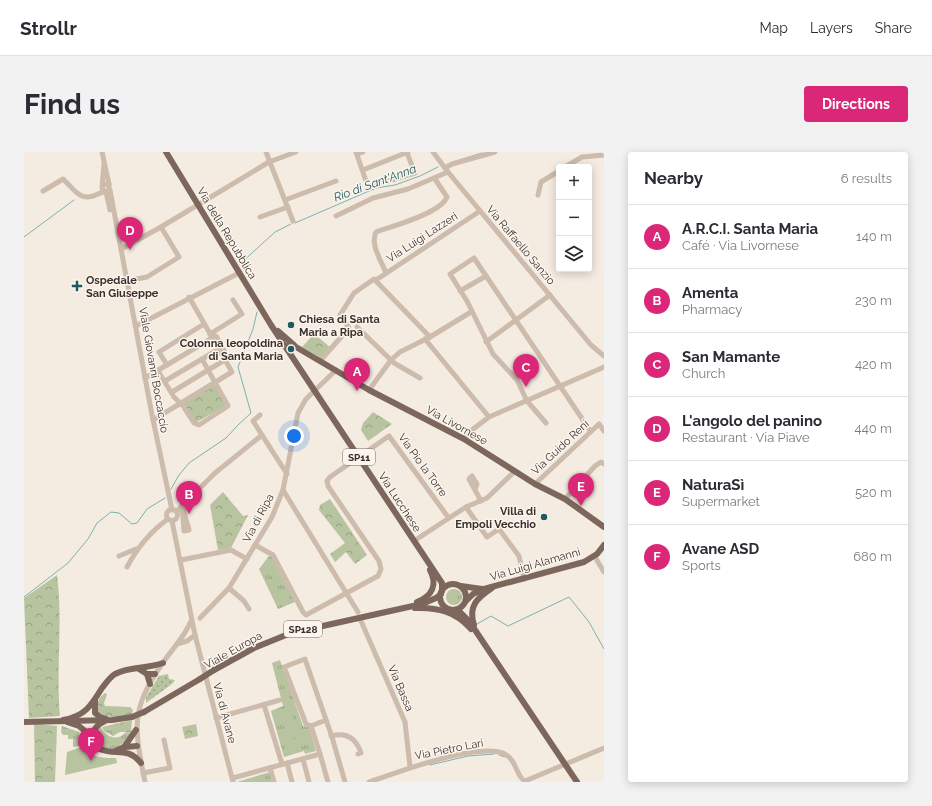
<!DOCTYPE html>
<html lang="en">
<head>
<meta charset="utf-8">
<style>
  body { margin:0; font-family:Raleway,sans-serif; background:#f2f2f3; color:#2b2b33 }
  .controls { position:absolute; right:12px; top:12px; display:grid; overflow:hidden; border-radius:4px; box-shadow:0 2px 10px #0003 }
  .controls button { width:36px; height:36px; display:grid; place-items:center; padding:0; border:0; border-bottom:1px solid #e1e1e2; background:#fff; color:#2b2b33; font:20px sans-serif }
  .you { position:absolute; left:270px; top:284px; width:14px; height:14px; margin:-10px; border:3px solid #fff; border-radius:50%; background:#1a73e8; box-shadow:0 0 0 6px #1a73e833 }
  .badge { display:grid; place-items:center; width:26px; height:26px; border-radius:50%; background:#db2777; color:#fff; font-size:13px; font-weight:700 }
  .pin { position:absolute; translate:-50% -33px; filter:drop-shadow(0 1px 2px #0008) }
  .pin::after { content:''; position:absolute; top:21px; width:14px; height:12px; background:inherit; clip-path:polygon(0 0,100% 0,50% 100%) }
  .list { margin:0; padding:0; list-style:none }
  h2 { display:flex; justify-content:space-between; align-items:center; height:52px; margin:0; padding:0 16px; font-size:17px }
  h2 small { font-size:13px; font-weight:400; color:#7c7c81 }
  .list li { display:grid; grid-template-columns:26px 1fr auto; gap:12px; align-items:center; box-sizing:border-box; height:64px; padding:0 16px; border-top:1px solid #e1e1e2 }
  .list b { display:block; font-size:15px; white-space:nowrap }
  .list p { margin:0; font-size:13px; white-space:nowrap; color:#7c7c81 }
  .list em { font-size:13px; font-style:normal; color:#7c7c81 }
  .icon { flex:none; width:22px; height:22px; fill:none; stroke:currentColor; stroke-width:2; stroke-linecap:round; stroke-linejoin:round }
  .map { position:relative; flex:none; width:580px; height:630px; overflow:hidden; border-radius:4px }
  header { display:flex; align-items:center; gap:24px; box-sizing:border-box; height:56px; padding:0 20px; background:#fff; border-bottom:1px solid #e1e1e2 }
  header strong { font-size:19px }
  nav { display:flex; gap:22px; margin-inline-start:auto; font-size:14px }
  .intro { display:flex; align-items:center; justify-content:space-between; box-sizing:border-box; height:96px; padding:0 24px }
  h1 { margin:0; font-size:28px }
  .button { padding:10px 18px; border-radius:4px; background:#db2777; color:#fff; font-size:14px; font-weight:700 }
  main { display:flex; gap:24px; padding:0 24px }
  aside { flex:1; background:#fff; border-radius:4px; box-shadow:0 2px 10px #0003 }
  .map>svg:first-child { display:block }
  .grass { fill:url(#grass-tufts) }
  .forest { fill:url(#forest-crowns) }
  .garden { fill:url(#garden-dots) }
  .pitch { fill:#b8c4a0 }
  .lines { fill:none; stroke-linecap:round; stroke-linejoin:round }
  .stream { stroke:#7fb0b2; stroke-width:1 }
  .minor { stroke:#cdbbac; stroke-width:5 }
  .major { stroke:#7d675c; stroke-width:6 }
  .major-bridge { stroke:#7d675c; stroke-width:6 }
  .poi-dot { fill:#1f5a5e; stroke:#fbf5ee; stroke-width:1.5 }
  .labels { text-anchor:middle; stroke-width:3; stroke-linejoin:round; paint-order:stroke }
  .shield { fill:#fbf5ee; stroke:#756b66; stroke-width:1 }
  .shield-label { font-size:10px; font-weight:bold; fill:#3b302b }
  .street-label { font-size:11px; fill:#3b302b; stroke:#fbf5ee }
  .poi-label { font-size:11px; font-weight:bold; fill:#3b302b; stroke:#fbf5ee; text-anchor:start }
  .water-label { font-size:12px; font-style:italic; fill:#1f5a5e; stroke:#fbf5ee }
</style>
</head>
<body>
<header>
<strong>Strollr</strong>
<nav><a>Map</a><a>Layers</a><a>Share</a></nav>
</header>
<div class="intro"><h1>Find us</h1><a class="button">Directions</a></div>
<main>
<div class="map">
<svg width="580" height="630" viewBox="0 0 580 630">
  <defs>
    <pattern id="grass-tufts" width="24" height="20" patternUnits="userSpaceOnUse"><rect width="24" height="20" fill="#b8c4a0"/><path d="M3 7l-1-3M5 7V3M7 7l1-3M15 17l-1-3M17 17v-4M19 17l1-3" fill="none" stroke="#97a083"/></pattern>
    <pattern id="forest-crowns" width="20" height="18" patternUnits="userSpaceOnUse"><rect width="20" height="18" fill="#b8c4a0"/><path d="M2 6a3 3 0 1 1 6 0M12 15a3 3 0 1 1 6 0" fill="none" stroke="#97a083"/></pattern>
    <pattern id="garden-dots" width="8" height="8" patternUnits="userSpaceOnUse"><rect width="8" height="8" fill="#b8c4a0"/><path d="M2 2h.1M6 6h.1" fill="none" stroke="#97a083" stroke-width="1.8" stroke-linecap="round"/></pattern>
  </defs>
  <rect width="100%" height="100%" fill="#f4ebe1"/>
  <g class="grass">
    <path d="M245 404 248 405 271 450 254 457 235 417Z"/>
    <circle cx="430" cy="445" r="8"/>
    <path d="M256 508 279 574 285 575 292 599 281 602 280 599 260 605 247 559 259 554 248 511Z"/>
    <path d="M38 574 55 580 56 587 62 588 63 592 70 599 69 601 60 593 49 595V587H44V583H39L37 580Z"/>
    <path d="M76 574C80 581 86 587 95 585 98 584 100 581 103 580L107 581C96 596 86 604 71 588L72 577Z"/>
    <path d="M246 620 249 630H213Z"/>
  </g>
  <g class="forest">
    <path d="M290 182 306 195 297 206 278 195Z"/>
    <path d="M191 233 203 253 171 271 159 252Z"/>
    <path d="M349 260 368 272 344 289 337 278 339 271Z"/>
    <path d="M199 340 219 364 224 363 207 396 194 398 186 353Z"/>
    <path d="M306 347 343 403 331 412 322 400 311 410 306 402 321 391 295 358 296 353Z"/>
    <path d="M33 423C39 468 32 517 36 564L5 566 0 446Z"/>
    <path d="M81 541 83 542 80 551 81 554 106 555 109 558 108 562C99 563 70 571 73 554 73 549 77 544 81 541Z"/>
    <path d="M108 568 107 580H96L89 584 80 579 78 575Z"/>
    <path d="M10 572 33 574 31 630H11Z"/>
    <path d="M172 572 174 584 161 587 158 575Z"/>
  </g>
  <path class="garden" d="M144 522 145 527 151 528 148 532 122 551V545L135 524Z"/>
  <g class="pitch">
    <path d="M268 562 275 585 264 588 257 565Z"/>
    <path d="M60 594C68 606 78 606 92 606L93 611 41 623 43 600Z"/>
  </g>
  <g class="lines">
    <g class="stream">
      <path d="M435 8 458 1"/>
      <path d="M271 71 352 36 371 33 396 24 414 15"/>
      <path d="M0 85 50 48"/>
      <path d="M216 112 251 80 267 72"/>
      <path d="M147 337 155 323 165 311 202 286 214 273 227 261 214 215 229 177 233 160"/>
      <path d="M0 445 44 411 64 387 73 371 87 360 95 361 108 372 113 371 123 357 141 346"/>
      <path d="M453 472 467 464 484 474 545 445 565 470 580 497"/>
      <path d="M475 603 481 605"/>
      <path d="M406 613 444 604 470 602"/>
    </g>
    <g class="minor">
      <path d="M78 0 85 32"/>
      <path d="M242 0 269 69"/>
      <path d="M332 0 344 35 391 21 383 1"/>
      <path d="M409 0 424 20 567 193 580 204"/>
      <path d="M333 2 339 0"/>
      <path d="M541 15 558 5 580 3"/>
      <path d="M421 16 428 12 471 0"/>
      <path d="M339 18 384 0"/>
      <path d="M79 33 85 32V39L81 40 78 36 80 12"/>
      <path d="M86 38 128 263 148 358"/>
      <path d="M19 39 39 27C46 33 54 46 64 45 69 45 75 41 79 40"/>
      <path d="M82 40 86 58"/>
      <path d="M514 43 517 30 535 19"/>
      <path d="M261 48 312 29"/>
      <path d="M312 64 349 46 384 37 424 20"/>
      <path d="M236 65 264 55"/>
      <path d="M97 97 137 75 245 10 272 0"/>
      <path d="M362 121C357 108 346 93 352 80 369 74 417 61 423 45L411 27"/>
      <path d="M352 128 456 59"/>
      <path d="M103 129 123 125 155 105 137 75"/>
      <path d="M436 139 462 124"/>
      <path d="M112 174 215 121"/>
      <path d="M333 175 370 211 396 226"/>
      <path d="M186 182 218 162 209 148"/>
      <path d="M401 187 465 265"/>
      <path d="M462 190 526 143"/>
      <path d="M296 209 325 176 316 163 330 141 350 127 406 185"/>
      <path d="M143 213 135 200 180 172"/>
      <path d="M134 219 150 245 159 254 170 271 175 273 204 254 178 207"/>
      <path d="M121 226 188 186"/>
      <path d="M141 229 195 197"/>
      <path d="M345 238 367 208 376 200 406 185 447 160"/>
      <path d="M148 240 204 206 192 184 186 182"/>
      <path d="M236 263 229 269 263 322"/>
      <path d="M129 268 208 220 165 145"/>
      <path d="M522 271 503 249 493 228 469 202 443 149 426 122 450 106 565 277"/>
      <path d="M440 287 444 281 465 265 580 215"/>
      <path d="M511 332 575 272 580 279"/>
      <path d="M451 337 453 332 448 324 445 327 457 349"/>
      <path d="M259 338 334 460"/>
      <path d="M541 347 571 314 577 310 580 312"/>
      <path d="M158 354 160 379 165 378 159 357"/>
      <path d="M442 355 463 385 475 377 495 404 500 427"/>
      <circle cx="148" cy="363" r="5.5"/>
      <path d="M153 359 191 321 238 283"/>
      <path d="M148 369 171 483 209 630"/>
      <path d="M390 389 442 355 463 346 491 319"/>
      <path d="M231 393 249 403 279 460 282 463 354 424 357 417 355 409 304 334 303 329 306 325 365 284 424 365"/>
      <path d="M95 404 112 397"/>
      <path d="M571 405 580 420"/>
      <path d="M157 408 207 398 223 407"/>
      <path d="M103 415C113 396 126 380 144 367"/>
      <path d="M205 436 220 449 225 457"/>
      <path d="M176 466 205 436 248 365 259 338 274 261 282 247 312 218"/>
      <path d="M337 469 381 570 386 615"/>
      <path d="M153 492 163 489 171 483"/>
      <path d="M240 553 258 612"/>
      <path d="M192 566 256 548"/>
      <path d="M287 574 282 572 260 515 281 507 308 585 321 630"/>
      <path d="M287 574 302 568"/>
      <path d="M307 584C322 580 332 586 337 601L334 602"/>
      <path d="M296 602 304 630"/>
      <path d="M279 607 285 630"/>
      <path d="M263 611 268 630"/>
      <path d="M246 616 250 630"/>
      <path d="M119 621 146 616 140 588"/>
      <path d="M209 626 296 602 287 574"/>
      <path d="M121 630C110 574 106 558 140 509 150 495 161 484 167 469"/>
      <path d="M345 630C375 620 450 591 479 601 493 607 492 625 501 629L580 596"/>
    </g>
    <g class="major">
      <path d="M142 0 247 173 418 431V439"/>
      <path d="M254 179 270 193"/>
      <path d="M265 198V193L272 195 345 238 440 287 511 332 541 347 580 375"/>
      <circle cx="429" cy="445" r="13"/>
      <path d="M437 434 458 437"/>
      <path d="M442 449 449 442 460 437 560 410 573 402 580 393"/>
      <path d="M393 450C408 444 414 433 406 418"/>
      <path d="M391 456C414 455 432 460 447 477"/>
      <path d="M431 458 437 461 445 469 553 630"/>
      <path d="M450 473C444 454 453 446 468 436"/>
      <path d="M115 517 123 522H131"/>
      <path d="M190 518 230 496 267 481 398 452 412 446 417 442"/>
      <path d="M123 522 126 532"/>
      <path d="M71 549V561L76 565 82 567"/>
      <path d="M120 560 176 527"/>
      <path d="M39 568C61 564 67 554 78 536 82 531 86 525 91 522 106 514 123 517 139 511"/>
      <path d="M0 570 88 568 108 565"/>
      <path d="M43 570 55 574 61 579 76 597C92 604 103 594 117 611"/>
      <path d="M69 589C68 578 72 573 81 569"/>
      <path d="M101 595 113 594"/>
      <path d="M91 599 100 595 112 578"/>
    </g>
    <g class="major-bridge">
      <path d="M176 527 190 518"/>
      <path d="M108 565 120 560"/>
    </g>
  </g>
  <g class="poi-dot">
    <path d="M51 128h4v4h4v4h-4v4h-4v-4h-4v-4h4z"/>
    <circle cx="267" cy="173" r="4"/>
    <circle cx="267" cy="197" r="4"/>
    <circle cx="520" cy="365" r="4"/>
  </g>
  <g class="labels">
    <g class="shield">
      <rect x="319" y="297" width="32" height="16" rx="3"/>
      <rect x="260" y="469" width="38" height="16" rx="3"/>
    </g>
    <g class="shield-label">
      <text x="335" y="309">SP11</text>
      <text x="279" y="481">SP128</text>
    </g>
    <g class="street-label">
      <text transform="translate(203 81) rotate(59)" y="4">Via della Repubblica</text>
      <text transform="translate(398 85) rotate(-33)" y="4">Via Luigi Lazzeri</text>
      <text transform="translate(497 93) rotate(50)" y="4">Via Raffaello Sanzio</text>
      <text transform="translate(130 218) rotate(80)" y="4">Viale Giovanni Boccaccio</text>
      <text transform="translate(433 273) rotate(29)" y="4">Via Livornese</text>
      <text transform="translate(536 295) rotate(-43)" y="4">Via Guido Reni</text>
      <text transform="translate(399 313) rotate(54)" y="4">Via Pio la Torre</text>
      <text transform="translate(376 350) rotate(57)" y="4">Via Lucchese</text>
      <text transform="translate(234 366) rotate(-62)" y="4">Via di Ripa</text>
      <text transform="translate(511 412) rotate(-16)" y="4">Via Luigi Alamanni</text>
      <text transform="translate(209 498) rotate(-29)" y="4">Viale Europa</text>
      <text transform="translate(377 536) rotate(67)" y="4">Via Bassa</text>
      <text transform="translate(201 561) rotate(75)" y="4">Via di Avane</text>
      <text transform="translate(425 597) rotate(-11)" y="4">Via Pietro Lari</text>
    </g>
    <g class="poi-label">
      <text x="62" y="132">Ospedale<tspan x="62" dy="13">San Giuseppe</tspan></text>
      <text x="275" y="171">Chiesa di Santa<tspan x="275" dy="13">Maria a Ripa</tspan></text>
      <text x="259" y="195" text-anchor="end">Colonna leopoldina<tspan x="259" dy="13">di Santa Maria</tspan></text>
      <text x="512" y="363" text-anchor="end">Villa di<tspan x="512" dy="13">Empoli Vecchio</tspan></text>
    </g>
    <g class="water-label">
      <text transform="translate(351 31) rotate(-20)" y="4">Rio di Sant'Anna</text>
    </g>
  </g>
</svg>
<div class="controls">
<button>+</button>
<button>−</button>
<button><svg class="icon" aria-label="layers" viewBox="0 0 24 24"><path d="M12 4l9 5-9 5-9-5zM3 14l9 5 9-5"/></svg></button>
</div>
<div class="you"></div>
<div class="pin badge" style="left:333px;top:239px">A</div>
<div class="pin badge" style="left:165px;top:362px">B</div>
<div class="pin badge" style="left:502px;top:235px">C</div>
<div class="pin badge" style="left:106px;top:98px">D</div>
<div class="pin badge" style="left:557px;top:354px">E</div>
<div class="pin badge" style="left:67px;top:609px">F</div>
</div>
<aside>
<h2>Nearby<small>6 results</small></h2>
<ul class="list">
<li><span class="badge">A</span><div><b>A.R.C.I. Santa Maria</b><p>Café · Via Livornese</p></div><em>140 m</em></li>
<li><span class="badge">B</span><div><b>Amenta</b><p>Pharmacy</p></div><em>230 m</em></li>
<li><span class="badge">C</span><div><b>San Mamante</b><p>Church</p></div><em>420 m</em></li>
<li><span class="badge">D</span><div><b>L'angolo del panino</b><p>Restaurant · Via Piave</p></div><em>440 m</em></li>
<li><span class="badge">E</span><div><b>NaturaSì</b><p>Supermarket</p></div><em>520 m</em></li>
<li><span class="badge">F</span><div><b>Avane ASD</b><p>Sports</p></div><em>680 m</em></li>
</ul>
</aside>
</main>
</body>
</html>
